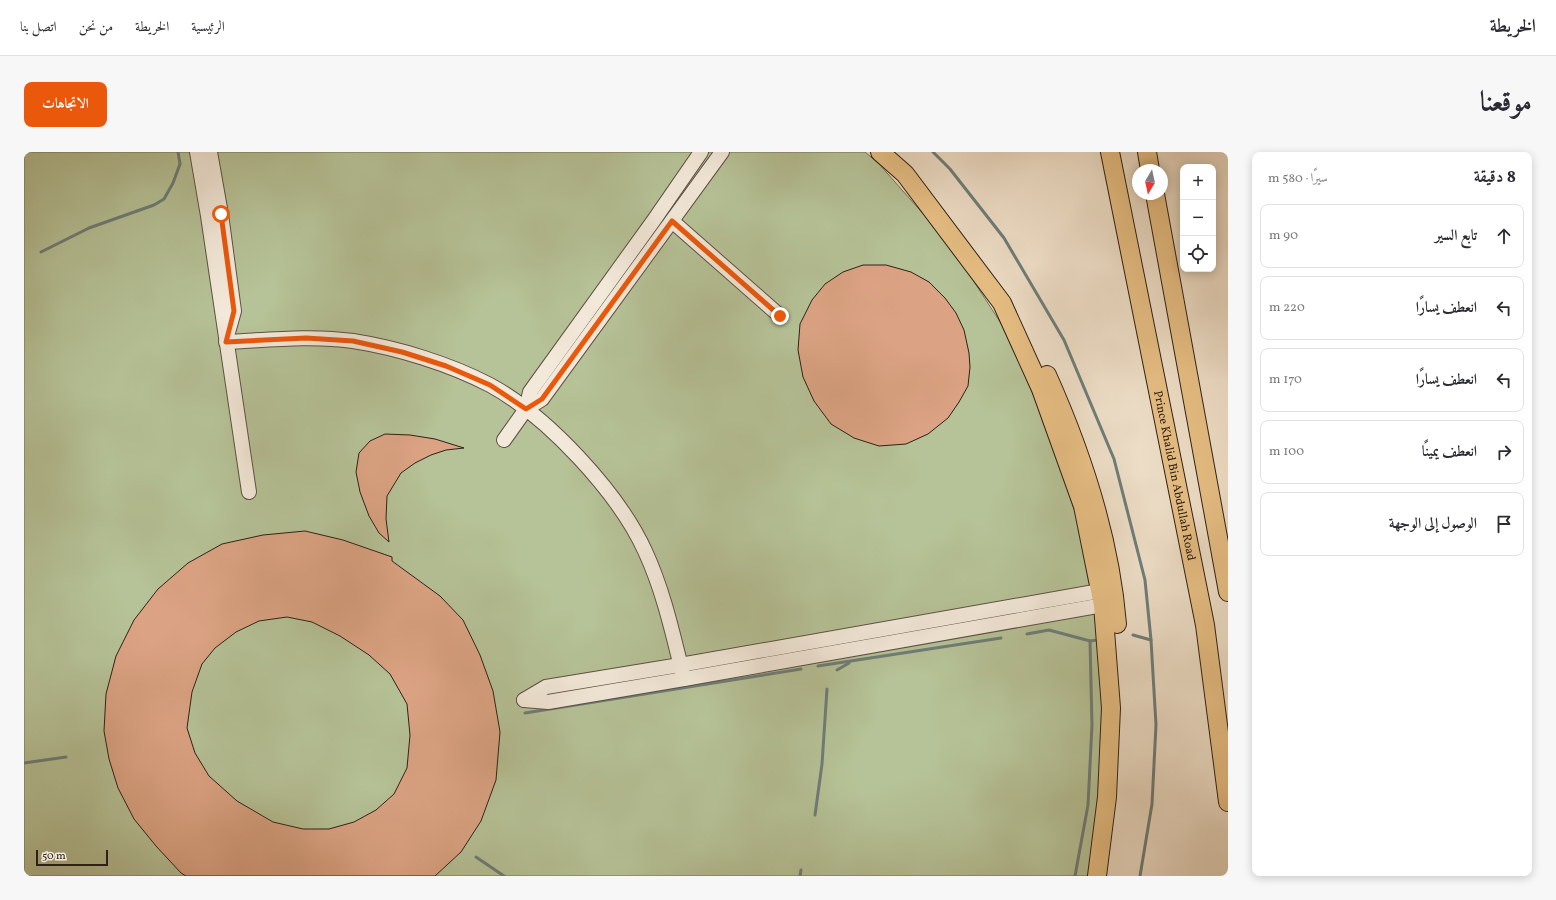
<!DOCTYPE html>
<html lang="ar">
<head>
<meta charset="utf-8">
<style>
  body { margin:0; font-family:Vollkorn,Amiri,serif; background:#f7f7f7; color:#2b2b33; direction:rtl }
  .controls { position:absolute; right:12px; top:12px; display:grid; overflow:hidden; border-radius:8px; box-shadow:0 2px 10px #0003 }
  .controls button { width:36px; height:36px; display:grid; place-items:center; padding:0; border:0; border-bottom:1px solid #e1e1e2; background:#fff; color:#2b2b33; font:20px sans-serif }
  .compass { position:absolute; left:1108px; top:12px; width:36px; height:36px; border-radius:50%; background:#fff; box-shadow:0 2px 10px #0003; rotate:189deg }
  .scale { position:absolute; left:12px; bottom:10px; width:72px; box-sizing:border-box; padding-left:4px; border:2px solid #2d2118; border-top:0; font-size:11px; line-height:14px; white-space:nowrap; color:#2d2118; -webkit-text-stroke:3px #f3e9da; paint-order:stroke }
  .stop { position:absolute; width:12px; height:12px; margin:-9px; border:3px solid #ea580c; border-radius:50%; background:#fff }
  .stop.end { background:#ea580c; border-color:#fff; box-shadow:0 1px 4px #0008 }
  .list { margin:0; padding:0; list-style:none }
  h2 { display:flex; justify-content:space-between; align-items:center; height:52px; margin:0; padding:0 16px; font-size:17px }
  h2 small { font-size:13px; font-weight:400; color:#7c7c81 }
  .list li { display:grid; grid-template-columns:26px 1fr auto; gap:12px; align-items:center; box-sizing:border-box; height:64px; margin:0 8px 8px; padding:0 8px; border:1px solid #e1e1e2; border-radius:8px }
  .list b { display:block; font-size:15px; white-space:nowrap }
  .list em { font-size:13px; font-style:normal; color:#7c7c81 }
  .icon { flex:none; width:22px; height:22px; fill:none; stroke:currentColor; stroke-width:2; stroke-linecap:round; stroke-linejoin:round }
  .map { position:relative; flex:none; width:1204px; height:724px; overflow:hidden; direction:ltr; border-radius:8px }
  header { display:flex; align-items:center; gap:24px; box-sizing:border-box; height:56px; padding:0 20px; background:#fff; border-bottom:1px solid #e1e1e2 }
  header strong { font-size:19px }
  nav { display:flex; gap:22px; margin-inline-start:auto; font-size:14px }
  .intro { display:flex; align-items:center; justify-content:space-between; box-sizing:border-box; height:96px; padding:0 24px }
  h1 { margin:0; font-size:28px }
  .button { padding:10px 18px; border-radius:8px; background:#ea580c; color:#fff; font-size:14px; font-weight:700 }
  main { display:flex; gap:24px; padding:0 24px }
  aside { flex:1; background:#fff; border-radius:8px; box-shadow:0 2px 10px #0003 }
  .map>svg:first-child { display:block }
  .green { fill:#b6c297; stroke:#727258 }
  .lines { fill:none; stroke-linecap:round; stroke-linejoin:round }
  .stream { stroke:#6e7d79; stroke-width:3 }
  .building { fill:#dba383; stroke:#2d2118; fill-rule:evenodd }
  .minor-casing { stroke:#5d5044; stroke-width:16 }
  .major-casing { stroke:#2d2118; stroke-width:20 }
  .minor { stroke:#f3e9da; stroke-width:14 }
  .major { stroke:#e6be83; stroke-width:18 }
  .route { stroke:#ea580c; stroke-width:5 }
  .labels { text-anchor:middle; stroke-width:4; stroke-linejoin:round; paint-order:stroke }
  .street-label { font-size:12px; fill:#2d2118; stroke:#f3e9da }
</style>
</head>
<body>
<header>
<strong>الخريطة</strong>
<nav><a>الرئيسية</a><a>الخريطة</a><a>من نحن</a><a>اتصل بنا</a></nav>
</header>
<div class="intro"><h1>موقعنا</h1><a class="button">الاتجاهات</a></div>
<main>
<aside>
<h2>8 دقيقة<small>سيرًا · 580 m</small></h2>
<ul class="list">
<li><svg class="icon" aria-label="ahead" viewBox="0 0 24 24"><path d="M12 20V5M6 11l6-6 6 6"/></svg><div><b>تابع السير</b></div><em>90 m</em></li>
<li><svg class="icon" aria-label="left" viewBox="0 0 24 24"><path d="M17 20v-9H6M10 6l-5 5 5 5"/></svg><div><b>انعطف يسارًا</b></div><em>220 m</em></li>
<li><svg class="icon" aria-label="left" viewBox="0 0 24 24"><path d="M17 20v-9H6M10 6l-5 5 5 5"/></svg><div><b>انعطف يسارًا</b></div><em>170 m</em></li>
<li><svg class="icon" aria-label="right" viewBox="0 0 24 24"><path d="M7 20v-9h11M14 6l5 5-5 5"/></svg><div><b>انعطف يمينًا</b></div><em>100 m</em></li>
<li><svg class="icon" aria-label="arrive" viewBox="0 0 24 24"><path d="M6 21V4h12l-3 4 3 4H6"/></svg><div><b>الوصول إلى الوجهة</b></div></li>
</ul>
</aside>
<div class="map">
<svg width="1204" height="724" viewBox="0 0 1204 724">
  <rect width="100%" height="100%" fill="#edddc6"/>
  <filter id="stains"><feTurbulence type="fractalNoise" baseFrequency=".005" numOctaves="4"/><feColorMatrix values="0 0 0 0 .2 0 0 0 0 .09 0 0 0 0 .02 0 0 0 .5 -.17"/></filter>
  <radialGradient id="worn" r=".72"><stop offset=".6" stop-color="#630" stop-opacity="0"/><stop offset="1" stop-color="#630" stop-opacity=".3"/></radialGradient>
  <path class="green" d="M0 0H841L855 12 925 91 980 176 1026 280 1056 376 1075 475 1082 610 1071 724H0Z"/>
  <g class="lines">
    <g class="stream">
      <path d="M909 0 926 17 980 86 1040 188 1090 307 1121 428 1127 488 1132 573 1128 652 1116 724"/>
      <path d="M17 100 65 76 130 53 140 47 149 31 156 12 154 0"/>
      <path d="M1003 482 1025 478 1066 489 1073 488"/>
      <path d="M1109 483 1127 488"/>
      <path d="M794 514 977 486"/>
      <path d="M813 518 825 511"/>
      <path d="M501 561 777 517"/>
      <path d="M0 611 42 605"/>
      <path d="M791 663 798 612 803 537"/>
      <path d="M452 705 480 724"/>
      <path d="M776 724 777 718"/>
      <path d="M1051 724 1064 653 1068 573 1066 489"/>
    </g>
  </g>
  <g class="building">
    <path d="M839 113H862L887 120 905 130 921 146 932 161 940 178 945 201 946 215 944 234 935 250 924 266 904 282 882 292 855 294 830 286 807 272 790 249 779 225 774 198 776 172 788 148 801 132 819 120Z"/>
    <path d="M361 282 386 283 411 287 440 296 422 298 407 303 391 311 377 321 363 344 362 367 365 390 355 381 345 364 336 340 332 320 335 301 346 289Z"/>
    <path d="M281 379 319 388 368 405V409L416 444 439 468 456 503 469 539 476 580 472 628 457 669 437 700 411 724H162L157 721 132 694 110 667 94 636 85 607 80 579 82 542 92 504 110 468 134 437 164 411 198 392 239 383ZM263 465 288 470 316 484 345 503 366 522 383 552 386 583 383 616 370 642 352 658 330 670 305 677H279L249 670 213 649 185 624 171 601 163 576 168 540 178 512 191 496 212 480 235 469Z"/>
  </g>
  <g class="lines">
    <g class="minor-casing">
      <g id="minor">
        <path d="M173 0 184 64 225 340"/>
        <path d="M186 0 197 62 210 159 203 184"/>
        <path d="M648 69 756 164"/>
        <path d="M202 190C244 188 287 183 329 189 374 196 426 212 466 233 523 264 594 340 621 399 640 440 649 483 660 527"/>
        <path d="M502 257 518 247 698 0"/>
        <path d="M480 288 502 257 506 240 630 68 677 0"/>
        <path d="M500 548 522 535 656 513 1076 439 1084 442"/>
        <path d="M500 548 524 550 660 527 1079 453 1087 447"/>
      </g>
    </g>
    <g class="major-casing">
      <g id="major">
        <path d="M856 0 881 22 978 151 1017 237 1059 354 1079 453 1087 556 1083 645 1073 724"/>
        <path id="s1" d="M1086 0 1181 473 1204 650"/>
        <path d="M1123 0 1126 18"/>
        <path d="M1131 42 1204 440"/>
        <path d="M1023 223C1058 301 1086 386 1093 472"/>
      </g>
    </g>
    <use href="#minor" class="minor"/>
    <use href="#major" class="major"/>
  </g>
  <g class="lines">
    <path class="route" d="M197 62 210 159 202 190 282 186 329 189 378 200 422 214 466 233 502 257 518 247 648 69 756 164"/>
  </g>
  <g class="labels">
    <g class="street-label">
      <text dy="4" stroke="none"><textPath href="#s1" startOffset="330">Prince Khalid Bin Abdullah Road</textPath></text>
    </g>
  </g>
  <rect width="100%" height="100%" filter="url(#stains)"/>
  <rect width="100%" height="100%" fill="url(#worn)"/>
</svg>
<div class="controls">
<button>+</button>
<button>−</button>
<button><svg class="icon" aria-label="locate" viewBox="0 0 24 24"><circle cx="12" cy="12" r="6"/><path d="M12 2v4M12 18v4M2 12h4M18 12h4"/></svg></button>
</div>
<svg class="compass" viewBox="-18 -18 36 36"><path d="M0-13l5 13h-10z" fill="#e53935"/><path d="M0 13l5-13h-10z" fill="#7c7c81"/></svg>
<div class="scale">50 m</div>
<div class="stop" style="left:197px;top:62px"></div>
<div class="stop end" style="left:756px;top:164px"></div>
</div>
</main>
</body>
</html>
